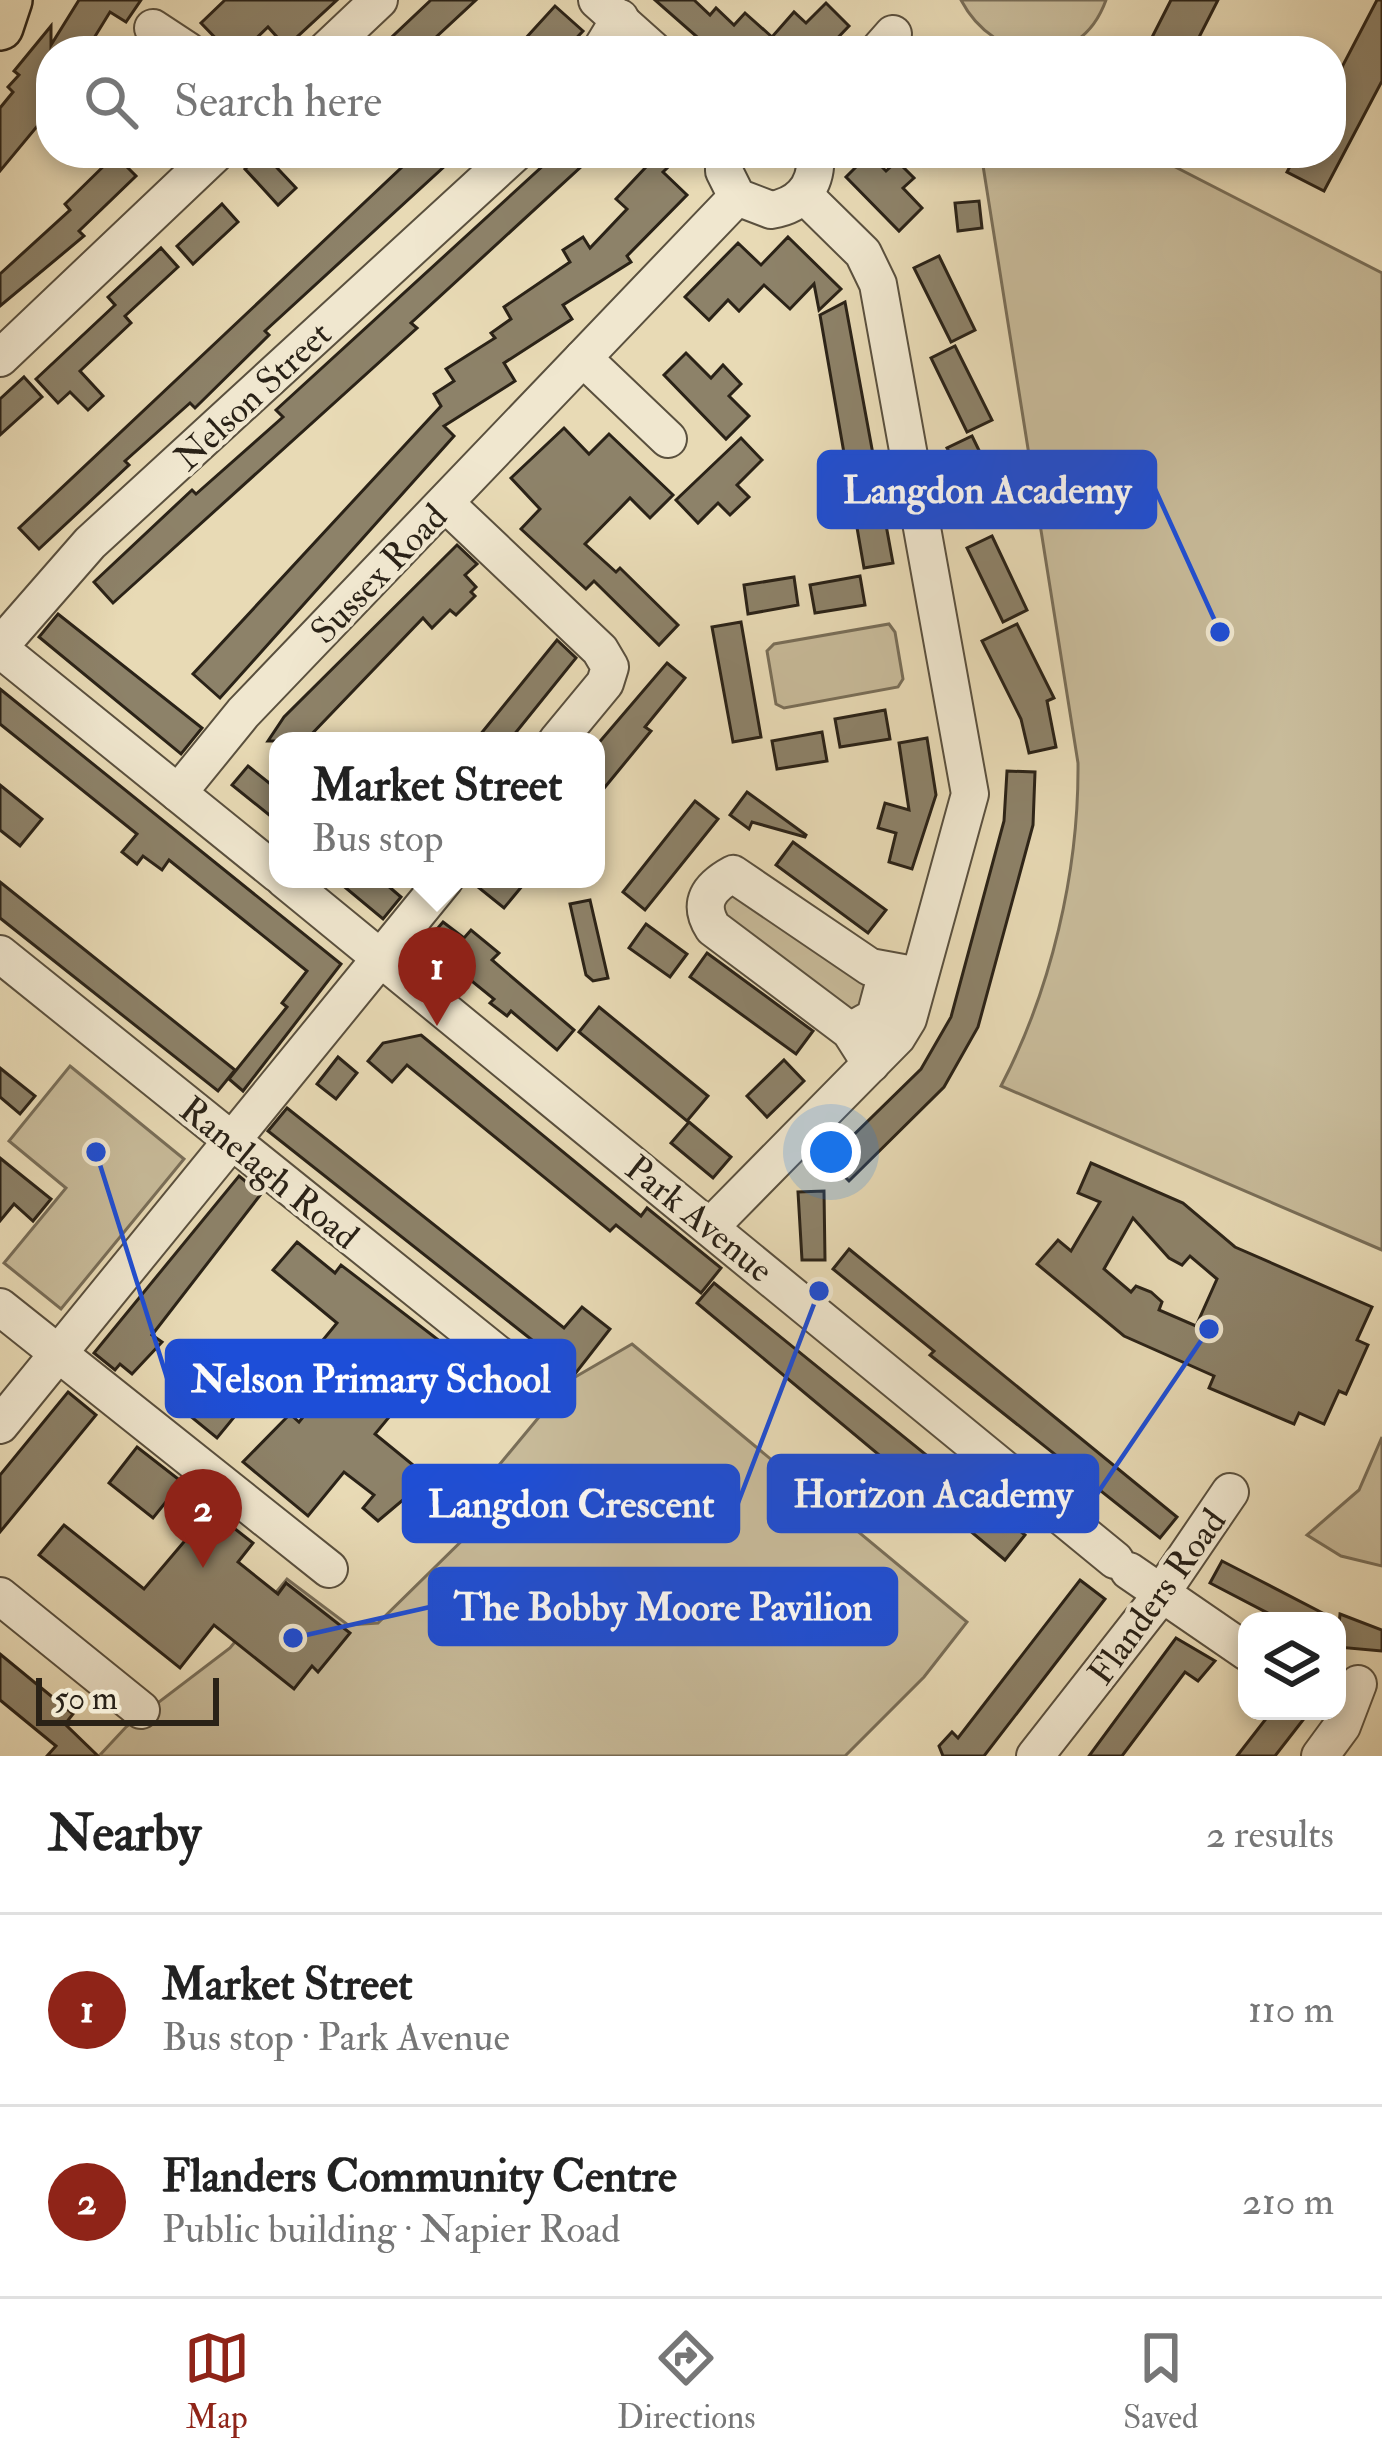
<!DOCTYPE html>
<html lang="en">
<head>
<meta charset="utf-8">
<style>
  body { margin:0; font-family:"IM FELL Double Pica",serif; background:#f2f2f2; color:#222 }
  .controls { position:absolute; right:36px; bottom:36px; display:grid; overflow:hidden; border-radius:24px; box-shadow:0 6px 18px #0003 }
  .controls button { width:108px; height:108px; display:grid; place-items:center; padding:0; border:0; border-bottom:3px solid #e0e0e0; background:#fff; color:#222; font:60px sans-serif }
  .scale { position:absolute; left:36px; bottom:30px; width:183px; box-sizing:border-box; padding-left:12px; border:6px solid #2a2217; border-top:0; font-size:33px; line-height:42px; white-space:nowrap; color:#2a2217; -webkit-text-stroke:9px #f0e7cf; paint-order:stroke }
  .you { position:absolute; left:831px; top:1152px; width:42px; height:42px; margin:-30px; border:9px solid #fff; border-radius:50%; background:#1a73e8; box-shadow:0 0 0 18px #1a73e833 }
  .badge { display:grid; place-items:center; width:78px; height:78px; border-radius:50%; background:#8f2418; color:#fff; font-size:39px; font-weight:700 }
  .pin { position:absolute; translate:-50% -99px; filter:drop-shadow(0 3px 6px #0008) }
  .pin::after { content:''; position:absolute; top:63px; width:42px; height:36px; background:inherit; clip-path:polygon(0 0,100% 0,50% 100%) }
  .popup { position:absolute; left:269px; top:732px; width:336px; height:156px; box-sizing:border-box; display:grid; place-content:center; border-radius:24px; background:#fff; filter:drop-shadow(0 3px 9px #0005); font-size:39px; white-space:nowrap; color:#767676 }
  .popup b { font-size:45px; color:#222 }
  .popup::after { content:''; position:absolute; left:50%; top:100%; margin-left:-24px; border:24px solid transparent; border-top-color:#fff }
  .list { margin:0; padding:0; list-style:none }
  h2 { display:flex; justify-content:space-between; align-items:center; height:156px; margin:0; padding:0 48px; font-size:51px }
  h2 small { font-size:39px; font-weight:400; color:#767676 }
  .list li { display:grid; grid-template-columns:78px 1fr auto; gap:36px; align-items:center; box-sizing:border-box; height:192px; padding:0 48px; border-top:3px solid #e0e0e0 }
  .list b { display:block; font-size:45px; white-space:nowrap }
  .list p { margin:0; font-size:39px; white-space:nowrap; color:#767676 }
  .list em { font-size:39px; font-style:normal; color:#767676 }
  .icon { flex:none; width:66px; height:66px; fill:none; stroke:currentColor; stroke-width:2; stroke-linecap:round; stroke-linejoin:round }
  .map { position:relative; flex:none; width:1382px; height:1756px; overflow:hidden }
  .search { position:absolute; background:#fff; box-shadow:0 6px 18px #0003; left:36px; right:36px; top:36px; height:132px; display:flex; align-items:center; gap:30px; box-sizing:border-box; padding:0 42px; border-radius:48px; color:#767676; font-size:45px }
  .sheet { height:540px; background:#fff }
  nav { display:flex; justify-content:space-around; align-items:center; box-sizing:border-box; height:168px; border-top:3px solid #e0e0e0; background:#fff; font-size:33px; color:#767676 }
  nav a { display:grid; justify-items:center; gap:6px }
  nav .on { color:#8f2418 }
  .map>svg:first-child { display:block }
  .green { fill:#c8bb9a; stroke:#796e58; stroke-width:3 }
  .building { fill:#8d8269; stroke:#2a2217; stroke-width:3; fill-rule:evenodd }
  .lines { fill:none; stroke-linecap:round; stroke-linejoin:round }
  .minor-casing { stroke:#5a503e; stroke-width:40 }
  .major-casing { stroke:#2a2217; stroke-width:50 }
  .minor { stroke:#f0e7cf; stroke-width:36 }
  .major { stroke:#e8dab5; stroke-width:45 }
  .labels { text-anchor:middle; stroke-width:9; stroke-linejoin:round; paint-order:stroke }
  .street-label { font-size:36px; fill:#2a2217; stroke:#f0e7cf }
  .leader { fill:none; stroke:#1d4ed8; stroke-width:4.5 }
  .callout-dot { fill:#1d4ed8; stroke:#f0e7cf; stroke-width:4.5 }
  .callout { fill:#1d4ed8; stroke:#1d4ed8; stroke-width:4.5 }
  .callout-label { font-size:39px; text-anchor:middle; font-weight:bold; fill:#fff }
</style>
</head>
<body>
<div class="map">
<svg width="1382" height="1756" viewBox="0 0 1382 1756">
  <rect width="100%" height="100%" fill="#e8dab5"/>
  <filter id="stains"><feTurbulence type="fractalNoise" baseFrequency=".00167" numOctaves="4"/><feColorMatrix values="0 0 0 0 .2 0 0 0 0 .09 0 0 0 0 .02 0 0 0 .5 -.17"/></filter>
  <radialGradient id="worn" r=".72"><stop offset=".6" stop-color="#630" stop-opacity="0"/><stop offset="1" stop-color="#630" stop-opacity=".3"/></radialGradient>
  <g class="green">
    <path d="M961 0H1106C1079 75 994 63 961 0Z"/>
    <path d="M981 153H1148L1382 273V1250L1001 1086C1051 990 1079 872 1078 763Z"/>
    <path d="M889 624 895 632 903 679 898 687 784 708 776 704 767 651 774 644Z"/>
    <path d="M725 889 871 983 855 1015 720 922Z"/>
    <path d="M70 1066 184 1159 61 1309 4 1263 66 1188 9 1141Z"/>
    <path d="M632 1344 967 1622 924 1677 845 1756H99L126 1727 230 1648 287 1579 348 1625 378 1623 483 1520 466 1505 539 1417 527 1405Z"/>
    <path d="M1382 1437V1566L1341 1556 1307 1535 1359 1490Z"/>
  </g>
  <g class="building">
    <path d="M79 0H141L126 22 110 12 86 51H51V99L39 114 44 118 0 171V108L13 92 8 87 19 75 14 71 51 26V45Z"/>
    <path d="M225 0H337L286 47 268 27 243 51H228L201 23Z"/>
    <path d="M431 0H476L421 51H377Z"/>
    <path d="M655 0H694L710 15 716 8 734 25 745 13 772 37 794 12 806 23 826 3 849 26 825 51H713Z"/>
    <path d="M1171 0H1218L1192 51H1145Z"/>
    <path d="M1377 0H1382V81L1324 191 1287 172 1297 153H1331V88Z"/>
    <path d="M555 6 583 31 564 51H514Z"/>
    <path d="M263 153 296 188 278 205 245 169Z"/>
    <path d="M417 153H459L265 331 269 335 195 408 190 403 125 461 129 465 39 549 19 528Z"/>
    <path d="M557 153H596L411 323 417 328 113 603 94 582 192 490 196 494 283 417 276 410Z"/>
    <path d="M633 153H683L663 172 687 195 627 256 631 262 563 305 572 319 504 363 515 381 444 426 454 436 220 698 193 674 441 406 434 394 454 381 446 369 495 338 491 333 511 319 504 307 570 262 563 250 583 237 590 248 627 209 616 199 646 167Z"/>
    <path d="M869 154 886 171 897 161 914 178 903 188 922 208 899 231 846 177Z"/>
    <path d="M115 155 136 176 79 231 84 236 0 306V274L70 210 65 204Z"/>
    <path d="M979 201 982 228 958 231 955 203Z"/>
    <path d="M222 204 238 222 193 264 177 246Z"/>
    <path d="M788 237 841 289 819 310 814 284 790 309 764 285 739 311 728 300 709 320 685 297 738 243 761 265Z"/>
    <path d="M161 248 178 267 125 316 131 323 80 371 103 396 88 410 70 392 58 403 36 379 115 305 108 297Z"/>
    <path d="M939 256 975 330 951 342 914 268Z"/>
    <path d="M845 302 893 563 864 568 820 315Z"/>
    <path d="M955 346 992 420 967 432 931 358Z"/>
    <path d="M686 353 711 378 723 365 741 384 729 396 749 416 726 439 664 375Z"/>
    <path d="M24 377 42 397 0 435V399Z"/>
    <path d="M564 428 589 454 609 434 673 495 650 518 630 498 585 544 616 572 620 568 678 625 659 645 594 581 586 589 521 529 540 509 511 478Z"/>
    <path d="M972 436 1008 510 984 522 947 448Z"/>
    <path d="M741 438 762 460 737 485 749 497 730 515 718 503 698 523 676 500Z"/>
    <path d="M992 536 1027 610 1003 622 967 548Z"/>
    <path d="M457 545 477 564 465 575 476 587 471 592 475 596 456 615 450 610 432 628 423 618 305 741H268L284 717Z"/>
    <path d="M860 576 865 605 815 613 810 585Z"/>
    <path d="M794 577 798 605 748 614 744 585Z"/>
    <path d="M58 614 202 728 181 754 39 637Z"/>
    <path d="M741 622 761 737 733 742 712 627Z"/>
    <path d="M1017 624 1054 698 1047 701 1056 747 1029 753 1021 719 982 641Z"/>
    <path d="M557 640 576 658 509 741H475Z"/>
    <path d="M667 663 685 678 645 727 651 731 596 798V746Z"/>
    <path d="M0 689 341 964 243 1091 229 1079 287 1007 282 1003 307 971 169 860 162 870 143 856 137 864 122 852 137 834 0 724Z"/>
    <path d="M885 710 890 739 840 747 835 719Z"/>
    <path d="M822 732 827 761 777 769 772 741Z"/>
    <path d="M927 738 936 795 912 869 889 862 896 833 878 828 885 803 909 810 899 743Z"/>
    <path d="M248 766 278 790V822L232 785Z"/>
    <path d="M1007 771 1035 772 1033 825 978 1027 944 1087 849 1181 828 1160 921 1069 951 1017 1004 821Z"/>
    <path d="M0 785 42 819 20 846 0 830Z"/>
    <path d="M747 792 806 835 805 837 752 822 749 829 730 815Z"/>
    <path d="M695 801 718 819 645 910 623 892Z"/>
    <path d="M793 842 886 910 868 933 776 865Z"/>
    <path d="M335 879H380L401 897 383 919Z"/>
    <path d="M468 879H528L504 908Z"/>
    <path d="M0 882 235 1070 218 1091 0 918Z"/>
    <path d="M590 900 608 978 593 981 586 975 570 904Z"/>
    <path d="M443 922 464 938 471 930 499 953 492 960 574 1030 557 1050 511 1011 507 1016 490 1003 494 999 425 943Z"/>
    <path d="M646 924 687 954 670 977 629 948Z"/>
    <path d="M707 953 813 1031 796 1054 690 977Z"/>
    <path d="M599 1007 708 1096 687 1121 579 1032Z"/>
    <path d="M421 1035 641 1216 647 1208 721 1268 701 1293 616 1225 610 1231 407 1065 392 1082 368 1061 383 1043Z"/>
    <path d="M338 1057 357 1073 336 1099 317 1084Z"/>
    <path d="M784 1060 804 1081 767 1117 747 1096Z"/>
    <path d="M0 1068 35 1096 20 1114 0 1097Z"/>
    <path d="M287 1108 564 1328 582 1307 610 1329 575 1374 268 1131Z"/>
    <path d="M689 1122 731 1157 713 1178 671 1143Z"/>
    <path d="M0 1158 51 1199 33 1221 14 1204 0 1221Z"/>
    <path d="M1091 1163 1183 1203 1235 1247 1372 1307 1357 1340 1368 1345 1346 1394 1339 1391 1324 1424 1299 1413 1294 1424 1209 1388 1214 1376 1124 1336 1037 1264 1058 1240 1071 1251 1100 1202 1078 1193ZM1133 1218 1169 1258 1182 1265 1190 1256 1217 1279 1196 1326 1159 1310 1162 1302 1151 1292 1136 1286 1131 1292 1104 1269Z"/>
    <path d="M239 1176 261 1194 152 1335 162 1342 132 1374 120 1364 115 1370 94 1353Z"/>
    <path d="M824 1191 825 1260H802L798 1192Z"/>
    <path d="M297 1242 335 1273 341 1265 502 1389 482 1414 428 1370 375 1434 429 1478 378 1521 363 1508 374 1495 344 1472 308 1516 243 1462 290 1414 299 1422 325 1390 299 1369 337 1323 273 1270Z"/>
    <path d="M849 1249 1177 1517 1160 1538 930 1355 934 1351 833 1269Z"/>
    <path d="M714 1283 1025 1535 1005 1560 697 1303Z"/>
    <path d="M185 1375 235 1416 217 1438 167 1397Z"/>
    <path d="M68 1392 96 1415 0 1532V1475Z"/>
    <path d="M137 1447 182 1482 153 1518 109 1483Z"/>
    <path d="M211 1510 253 1543 238 1562 278 1594 286 1583 350 1633 318 1672 312 1666 294 1689 214 1625 180 1668 39 1555 64 1525 144 1589Z"/>
    <path d="M1222 1561 1259 1580 1338 1621H1283L1210 1583Z"/>
    <path d="M1080 1580 1105 1599 984 1756H943L939 1746 952 1732 958 1738Z"/>
    <path d="M1340 1614 1382 1630V1651L1337 1647Z"/>
    <path d="M1176 1638 1215 1661 1198 1681 1185 1672 1122 1756H1089Z"/>
    <path d="M0 1654 73 1714 65 1724 98 1756H47L56 1746 0 1700Z"/>
    <path d="M1272 1711H1310L1275 1756H1237Z"/>
  </g>
  <g class="lines">
    <g class="minor-casing">
      <g id="minor">
        <path d="M597 0 654 51"/>
        <path d="M153 28 188 51"/>
        <path d="M325 51 379 0"/>
        <path d="M600 51 620 18"/>
        <path d="M878 51 893 34"/>
        <path d="M724 153V171L737 197 771 210C802 205 818 184 815 153"/>
        <path d="M0 358 216 153"/>
        <path d="M583 358 668 439"/>
        <path d="M445 503 600 650 610 667 605 683 557 741"/>
        <path d="M0 646 90 543 515 153"/>
        <path d="M0 649 278 874"/>
        <path d="M178 793 243 713 737 197"/>
        <path d="M284 879 1115 1560"/>
        <path d="M0 954 541 1389"/>
        <path d="M850 1031 875 1017 887 972"/>
        <path d="M871 1064 850 1031 713 928C697 903 709 887 733 874L870 967 919 976"/>
        <path d="M710 1227 897 1037 908 1019 970 794 878 284 863 253 804 195"/>
        <path d="M0 1307 329 1569"/>
        <path d="M0 1425 445 879"/>
        <path d="M1129 1571 1247 1652"/>
        <path d="M0 1596 141 1710"/>
        <path d="M1035 1756 1151 1608 1230 1492"/>
        <path d="M1320 1756 1342 1726 1358 1684"/>
      </g>
    </g>
    <g class="major-casing">
      <path id="major" d="M0 27 9 0"/>
    </g>
    <use href="#minor" class="minor"/>
    <use href="#major" class="major"/>
  </g>
  <g class="labels">
    <g class="street-label">
      <text transform="translate(252 395) rotate(-43)" y="13">Nelson Street</text>
      <text transform="translate(378 573) rotate(-46)" y="13">Sussex Road</text>
      <text transform="translate(270 1172) rotate(39)" y="13">Ranelagh Road</text>
      <text transform="translate(700 1218) rotate(39)" y="13">Park Avenue</text>
      <text transform="translate(1156 1596) rotate(-54)" y="13">Flanders Road</text>
    </g>
  </g>
  <path class="leader" d="M1220 632L1155 489M96 1152L167 1378M1209 1329L1097 1494M819 1291L738 1503M293 1638L430 1607"/>
  <g class="callout-dot">
    <circle cx="1220" cy="632" r="12"/>
    <circle cx="96" cy="1152" r="12"/>
    <circle cx="1209" cy="1329" r="12"/>
    <circle cx="819" cy="1291" r="12"/>
    <circle cx="293" cy="1638" r="12"/>
  </g>
  <g class="callout">
    <rect x="819" y="452" width="336" height="75" rx="12"/>
    <rect x="167" y="1341" width="407" height="75" rx="12"/>
    <rect x="769" y="1456" width="328" height="75" rx="12"/>
    <rect x="404" y="1466" width="334" height="75" rx="12"/>
    <rect x="430" y="1569" width="466" height="75" rx="12"/>
  </g>
  <g class="callout-label">
    <text x="987" y="503">Langdon Academy</text>
    <text x="371" y="1392">Nelson Primary School</text>
    <text x="933" y="1507">Horizon Academy</text>
    <text x="571" y="1517">Langdon Crescent</text>
    <text x="663" y="1620">The Bobby Moore Pavilion</text>
  </g>
  <rect width="100%" height="100%" filter="url(#stains)"/>
  <rect width="100%" height="100%" fill="url(#worn)"/>
</svg>
<div class="controls">
<button><svg class="icon" aria-label="layers" viewBox="0 0 24 24"><path d="M12 4l9 5-9 5-9-5zM3 14l9 5 9-5"/></svg></button>
</div>
<div class="scale">50 m</div>
<div class="you"></div>
<div class="pin badge" style="left:437px;top:1026px">1</div>
<div class="popup"><b>Market Street</b>Bus stop</div>
<div class="pin badge" style="left:203px;top:1568px">2</div>
<div class="search"><svg class="icon" aria-label="search" viewBox="0 0 24 24"><circle cx="10" cy="10" r="6"/><path d="M15 15l6 6"/></svg>Search here</div>
</div>
<section class="sheet">
<h2>Nearby<small>2 results</small></h2>
<ul class="list">
<li><span class="badge">1</span><div><b>Market Street</b><p>Bus stop · Park Avenue</p></div><em>110 m</em></li>
<li><span class="badge">2</span><div><b>Flanders Community Centre</b><p>Public building · Napier Road</p></div><em>210 m</em></li>
</ul>
</section>
<nav>
<a class="on"><svg class="icon" aria-label="map" viewBox="0 0 24 24"><path d="M3 6l6-2 6 2 6-2v14l-6 2-6-2-6 2zM9 4v14M15 6v14"/></svg>Map</a>
<a><svg class="icon" aria-label="directions" viewBox="0 0 24 24"><path d="M12 3l9 9-9 9-9-9zM9 14v-3h6M13 9l2 2-2 2"/></svg>Directions</a>
<a><svg class="icon" aria-label="saved" viewBox="0 0 24 24"><path d="M7 4h10v16l-5-4-5 4z"/></svg>Saved</a>
</nav>
</body>
</html>
